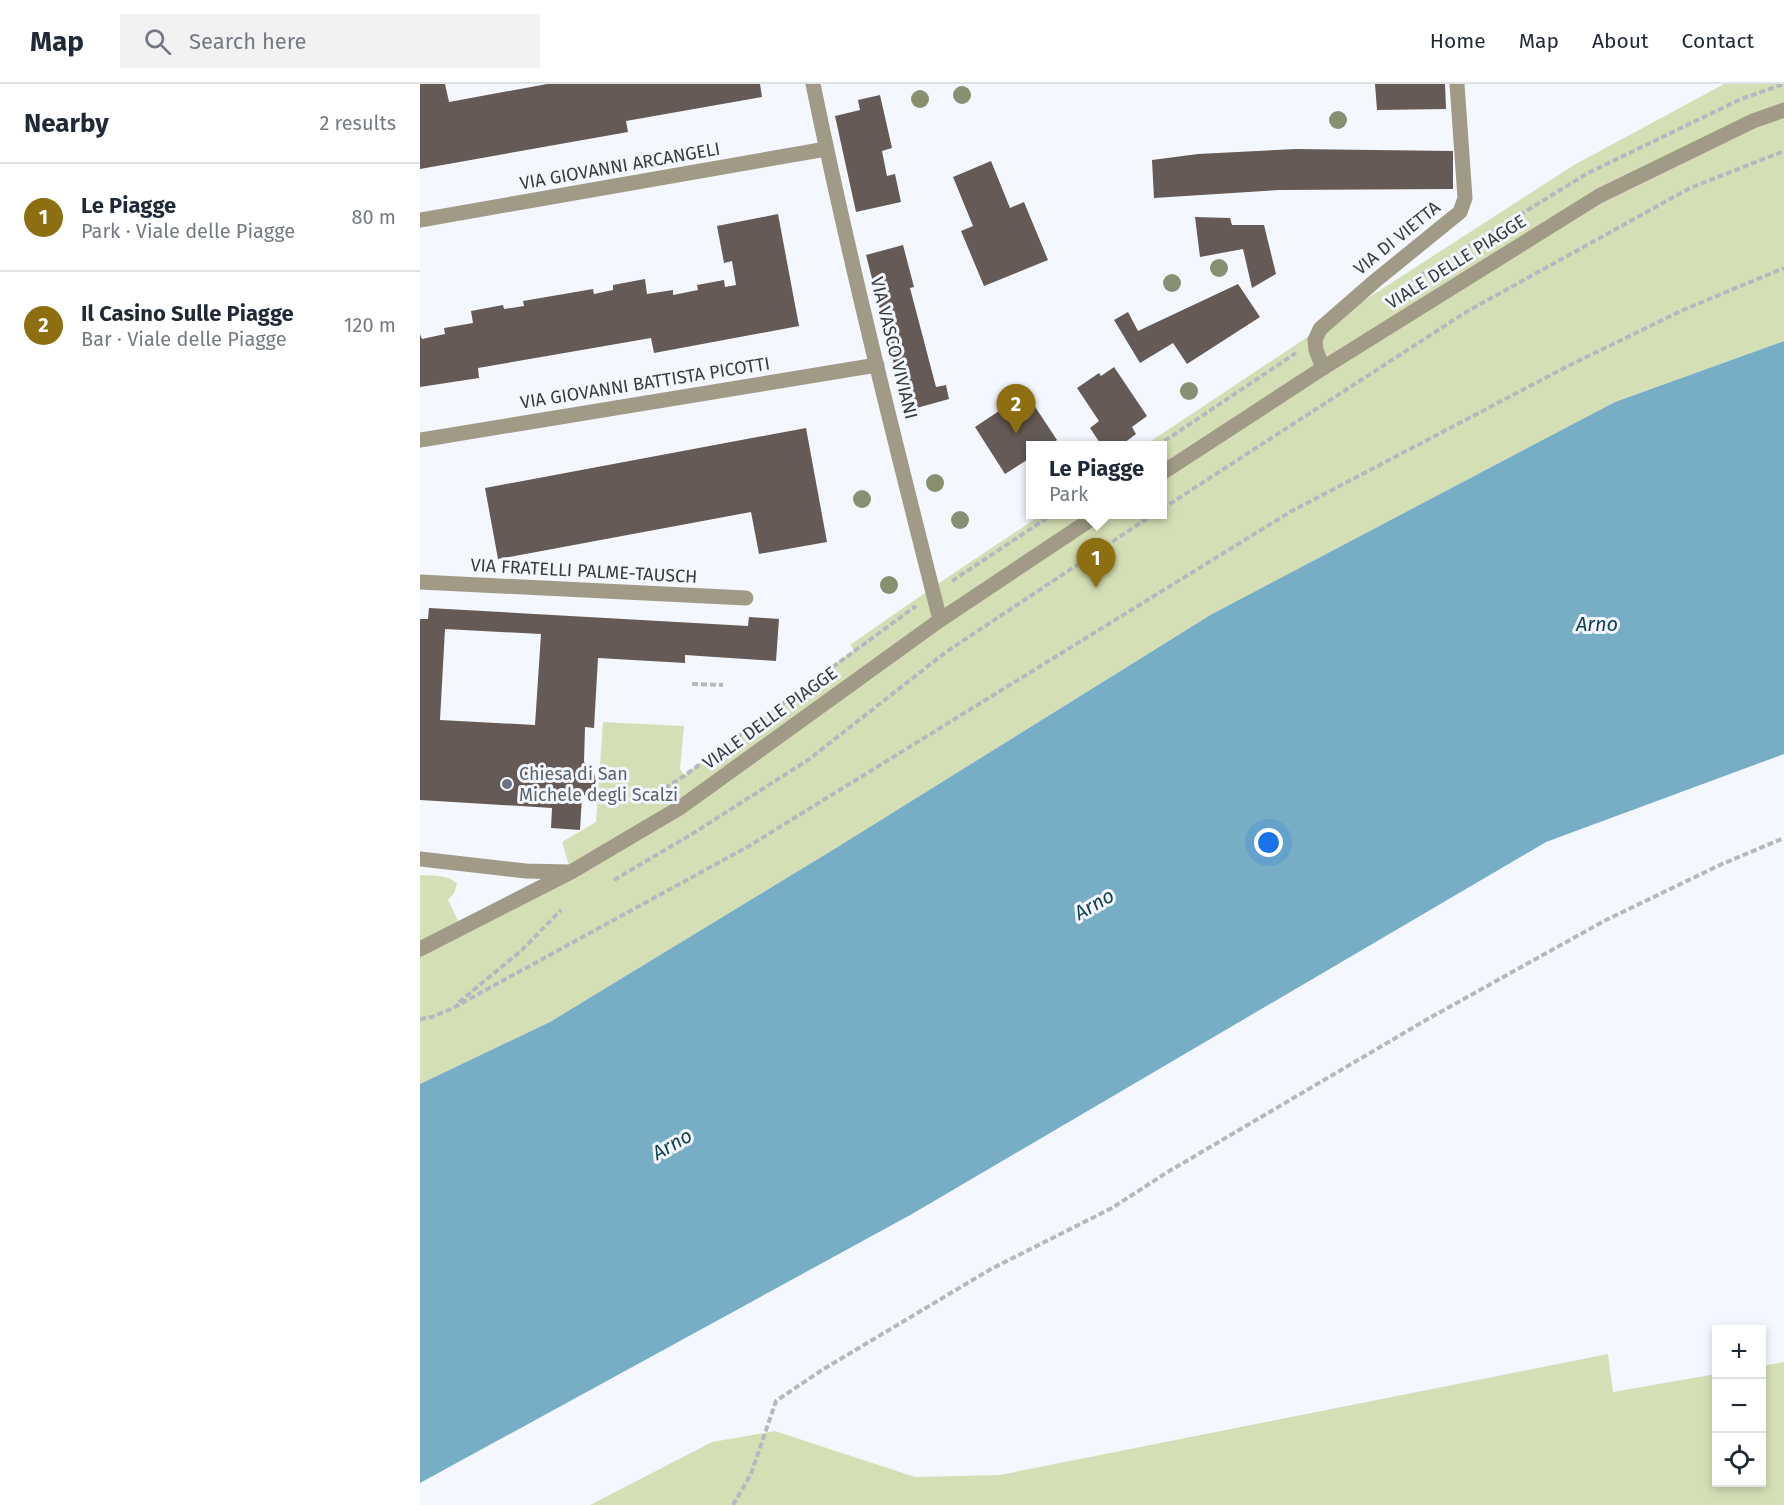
<!DOCTYPE html>
<html lang="en">
<head>
<meta charset="utf-8">
<style>
  body { margin:0; font-family:"Fira Sans",sans-serif; background:#f2f2f3; color:#1f2937 }
  .controls { position:absolute; right:18px; bottom:18px; display:grid; overflow:hidden; border-radius:0px; box-shadow:0 3px 9px #0003 }
  .controls button { width:54px; height:54px; display:grid; place-items:center; padding:0; border:0; border-bottom:2px solid #e0e1e3; background:#fff; color:#1f2937; font:30px sans-serif }
  .you { position:absolute; left:849px; top:759px; width:21px; height:21px; margin:-15px; border:4px solid #fff; border-radius:50%; background:#1a73e8; box-shadow:0 0 0 9px #1a73e833 }
  .badge { display:grid; place-items:center; width:39px; height:39px; border-radius:50%; background:#8d6e11; color:#fff; font-size:20px; font-weight:700 }
  .pin { position:absolute; translate:-50% -50px; filter:drop-shadow(0 2px 3px #0008) }
  .pin::after { content:''; position:absolute; top:32px; width:21px; height:18px; background:inherit; clip-path:polygon(0 0,100% 0,50% 100%) }
  .popup { position:absolute; left:606px; top:357px; width:141px; height:78px; box-sizing:border-box; display:grid; place-content:center; border-radius:0px; background:#fff; filter:drop-shadow(0 2px 4px #0005); font-size:20px; white-space:nowrap; color:#747a83 }
  .popup b { font-size:22px; color:#1f2937 }
  .popup::after { content:''; position:absolute; left:50%; top:100%; margin-left:-12px; border:12px solid transparent; border-top-color:#fff }
  .list { margin:0; padding:0; list-style:none }
  h2 { display:flex; justify-content:space-between; align-items:center; height:78px; margin:0; padding:0 24px; font-size:26px }
  h2 small { font-size:20px; font-weight:400; color:#747a83 }
  .list li { display:grid; grid-template-columns:39px 1fr auto; gap:18px; align-items:center; box-sizing:border-box; height:108px; padding:0 24px; border-top:2px solid #e0e1e3 }
  .list b { display:block; font-size:22px; white-space:nowrap }
  .list p { margin:0; font-size:20px; white-space:nowrap; color:#747a83 }
  .list em { font-size:20px; font-style:normal; color:#747a83 }
  .icon { flex:none; width:33px; height:33px; fill:none; stroke:currentColor; stroke-width:2; stroke-linecap:round; stroke-linejoin:round }
  .map { position:relative; flex:none; width:1364px; height:1421px; overflow:hidden }
  header { display:flex; align-items:center; gap:36px; box-sizing:border-box; height:84px; padding:0 30px; background:#fff; border-bottom:2px solid #e0e1e3 }
  header strong { font-size:28px }
  nav { display:flex; gap:33px; margin-inline-start:auto; font-size:21px }
  .search { width:420px; height:54px; background:#f2f2f3; display:flex; align-items:center; gap:15px; box-sizing:border-box; padding:0 21px; border-radius:0px; color:#747a83; font-size:22px }
  main { display:flex }
  aside { flex:1; background:#fff }
  .map>svg:first-child { display:block }
  .green { fill:#d5dfb5 }
  .water { fill:#77adc5 }
  .building { fill:#655a55; fill-rule:evenodd }
  .lines { fill:none; stroke-linecap:round; stroke-linejoin:round }
  .path { stroke:#b5b8be; stroke-width:4; stroke-dasharray:6 3; stroke-linecap:butt }
  .minor { stroke:#a19a86; stroke-width:15 }
  .tree { fill:#899072 }
  .worship-dot { fill:#6b7280; stroke:#f4f8fe; stroke-width:2 }
  .labels { text-anchor:middle; stroke-width:6; stroke-linejoin:round; paint-order:stroke }
  .street-label { font-size:18px; fill:#393c40; stroke:#f4f8fe }
  .worship-label { font-size:18px; fill:#5b616d; stroke:#f4f8fe; text-anchor:start }
  .water-label { font-size:20px; font-style:italic; fill:#0f3f51; stroke:#f4f8fe }
</style>
</head>
<body>
<header>
<strong>Map</strong>
<div class="search"><svg class="icon" aria-label="search" viewBox="0 0 24 24"><circle cx="10" cy="10" r="6"/><path d="M15 15l6 6"/></svg>Search here</div>
<nav><a>Home</a><a>Map</a><a>About</a><a>Contact</a></nav>
</header>
<main>
<aside>
<h2>Nearby<small>2 results</small></h2>
<ul class="list">
<li><span class="badge">1</span><div><b>Le Piagge</b><p>Park · Viale delle Piagge</p></div><em>80 m</em></li>
<li><span class="badge">2</span><div><b>Il Casino Sulle Piagge</b><p>Bar · Viale delle Piagge</p></div><em>120 m</em></li>
</ul>
</aside>
<div class="map">
<svg width="1364" height="1421" viewBox="0 0 1364 1421">
  <rect width="100%" height="100%" fill="#f4f8fe"/>
  <g class="green">
    <path d="M1304 0H1364V257L1195 318 792 530 416 764 130 938 0 1000V791C12 792 28 790 37 800L34 809 28 816 42 845 151 788 142 758 176 738 183 638 264 642 260 685 264 691 434 566 430 561 525 495 621 431 742 430V362L725 361 889 252 1154 81Z"/>
    <path d="M1188 1270 1193 1308 1296 1290V1398H1342V1282L1364 1278V1421H170L292 1358 355 1347 495 1393 580 1391Z"/>
  </g>
  <path class="water" d="M1364 257V670L1126 758 492 1130 0 1399V1000L130 938 416 764 792 530 1195 318Z"/>
  <g class="building">
    <path d="M0 0H25L29 18 127 0H340L342 13 206 37 208 48 0 85Z"/>
    <path d="M955 0H1025L1026 25 957 26Z"/>
    <path d="M460 11 472 64 462 67 467 92 475 90 481 118 436 128 415 32 440 26 438 16Z"/>
    <path d="M876 65 1033 67V105L859 106 734 114 732 76 778 70Z"/>
    <path d="M571 77 590 124 604 118 628 176 564 202 541 147 553 142 533 93Z"/>
    <path d="M358 130 379 242 234 269 231 254 58 284 59 294 0 303V250L2 255 25 250 24 244 53 239 51 227 83 221 84 225 104 222 103 217 173 205 174 210 193 206V201L225 195 227 210 253 206V211L278 206 277 201 304 196 305 203 316 201 312 177 304 179 297 142Z"/>
    <path d="M775 133 810 134 812 141H844L856 190 832 204 823 165 780 173Z"/>
    <path d="M483 161 494 203 490 204 516 303 526 301 529 315 486 327 446 171Z"/>
    <path d="M818 200 840 233 767 280 753 259 720 279 694 236 708 228 718 247Z"/>
    <path d="M694 283 727 332 712 343 716 350 700 362H682L670 344 679 337 657 304 679 289 681 292Z"/>
    <path d="M606 309 637 356 629 362H610V374L585 390 555 343Z"/>
    <path d="M386 344 407 458 339 470 331 428 78 475 65 404Z"/>
    <path d="M9 524 328 542 329 533 359 535 356 577 265 571V579L178 574 174 644 165 643 164 678 174 688 176 696 174 704 168 710 162 712 160 746 131 744 132 724 0 716V535H8ZM25 545 121 550 115 641 20 636Z"/>
  </g>
  <g class="lines">
    <g class="path">
      <path d="M992 197 1168 89 1321 15 1364 0"/>
      <path d="M737 362 876 269"/>
      <path d="M742 425 1046 228 1270 104 1364 67"/>
      <path d="M532 497 633 430"/>
      <path d="M272 600 303 601"/>
      <path d="M222 719 264 692 496 522"/>
      <path d="M194 796 272 750 388 676 526 568 734 430"/>
      <path d="M39 918 102 866 141 826"/>
      <path d="M0 935 12 933 31 925 329 762 870 428 1152 280 1263 226 1364 184"/>
      <path d="M313 1421 331 1390 356 1317 402 1286 571 1185 692 1124 746 1089 1006 936 1184 837 1302 780 1364 754"/>
    </g>
    <g class="minor">
      <path d="M393 0C430 180 475 358 520 536"/>
      <path d="M0 136 406 65"/>
      <path d="M903 284 896 266 895 256 900 245 955 197 1040 128 1045 114 1037 0"/>
      <path d="M0 356 457 281"/>
      <path d="M742 389 903 284 1179 112 1333 37 1364 26"/>
      <path d="M0 498 326 514"/>
      <path d="M0 775 106 787 148 788"/>
      <path d="M0 865 151 788 261 723 520 536 679 430"/>
    </g>
  </g>
  <g class="tree">
    <circle cx="542" cy="11" r="9"/>
    <circle cx="500" cy="15" r="9"/>
    <circle cx="918" cy="36" r="9"/>
    <circle cx="799" cy="184" r="9"/>
    <circle cx="752" cy="199" r="9"/>
    <circle cx="769" cy="307" r="9"/>
    <circle cx="515" cy="399" r="9"/>
    <circle cx="442" cy="415" r="9"/>
    <circle cx="540" cy="436" r="9"/>
    <circle cx="469" cy="501" r="9"/>
  </g>
  <circle class="worship-dot" cx="87" cy="700" r="6"/>
  <g class="labels">
    <g class="street-label">
      <text transform="translate(200 82) rotate(-10)" y="6">VIA GIOVANNI ARCANGELI</text>
      <text transform="translate(977 154) rotate(-39)" y="6">VIA DI VIETTA</text>
      <text transform="translate(1036 178) rotate(-32)" y="6">VIALE DELLE PIAGGE</text>
      <text transform="translate(474 264) rotate(76)" y="6">VIA VASCO VIVIANI</text>
      <text transform="translate(225 299) rotate(-9)" y="6">VIA GIOVANNI BATTISTA PICOTTI</text>
      <text transform="translate(164 487) rotate(3)" y="6">VIA FRATELLI PALME-TAUSCH</text>
      <text transform="translate(350 634) rotate(-36)" y="6">VIALE DELLE PIAGGE</text>
    </g>
    <g class="worship-label">
      <text x="99" y="696">Chiesa di San<tspan x="99" dy="21">Michele degli Scalzi</tspan></text>
    </g>
    <g class="water-label">
      <text x="1177" y="547">Arno</text>
      <text transform="translate(674 820) rotate(-30)" y="7">Arno</text>
      <text transform="translate(252 1060) rotate(-30)" y="7">Arno</text>
    </g>
  </g>
</svg>
<div class="controls">
<button>+</button>
<button>−</button>
<button><svg class="icon" aria-label="locate" viewBox="0 0 24 24"><circle cx="12" cy="12" r="6"/><path d="M12 2v4M12 18v4M2 12h4M18 12h4"/></svg></button>
</div>
<div class="you"></div>
<div class="pin badge" style="left:676px;top:504px">1</div>
<div class="popup"><b>Le Piagge</b>Park</div>
<div class="pin badge" style="left:596px;top:350px">2</div>
</div>
</main>
</body>
</html>
